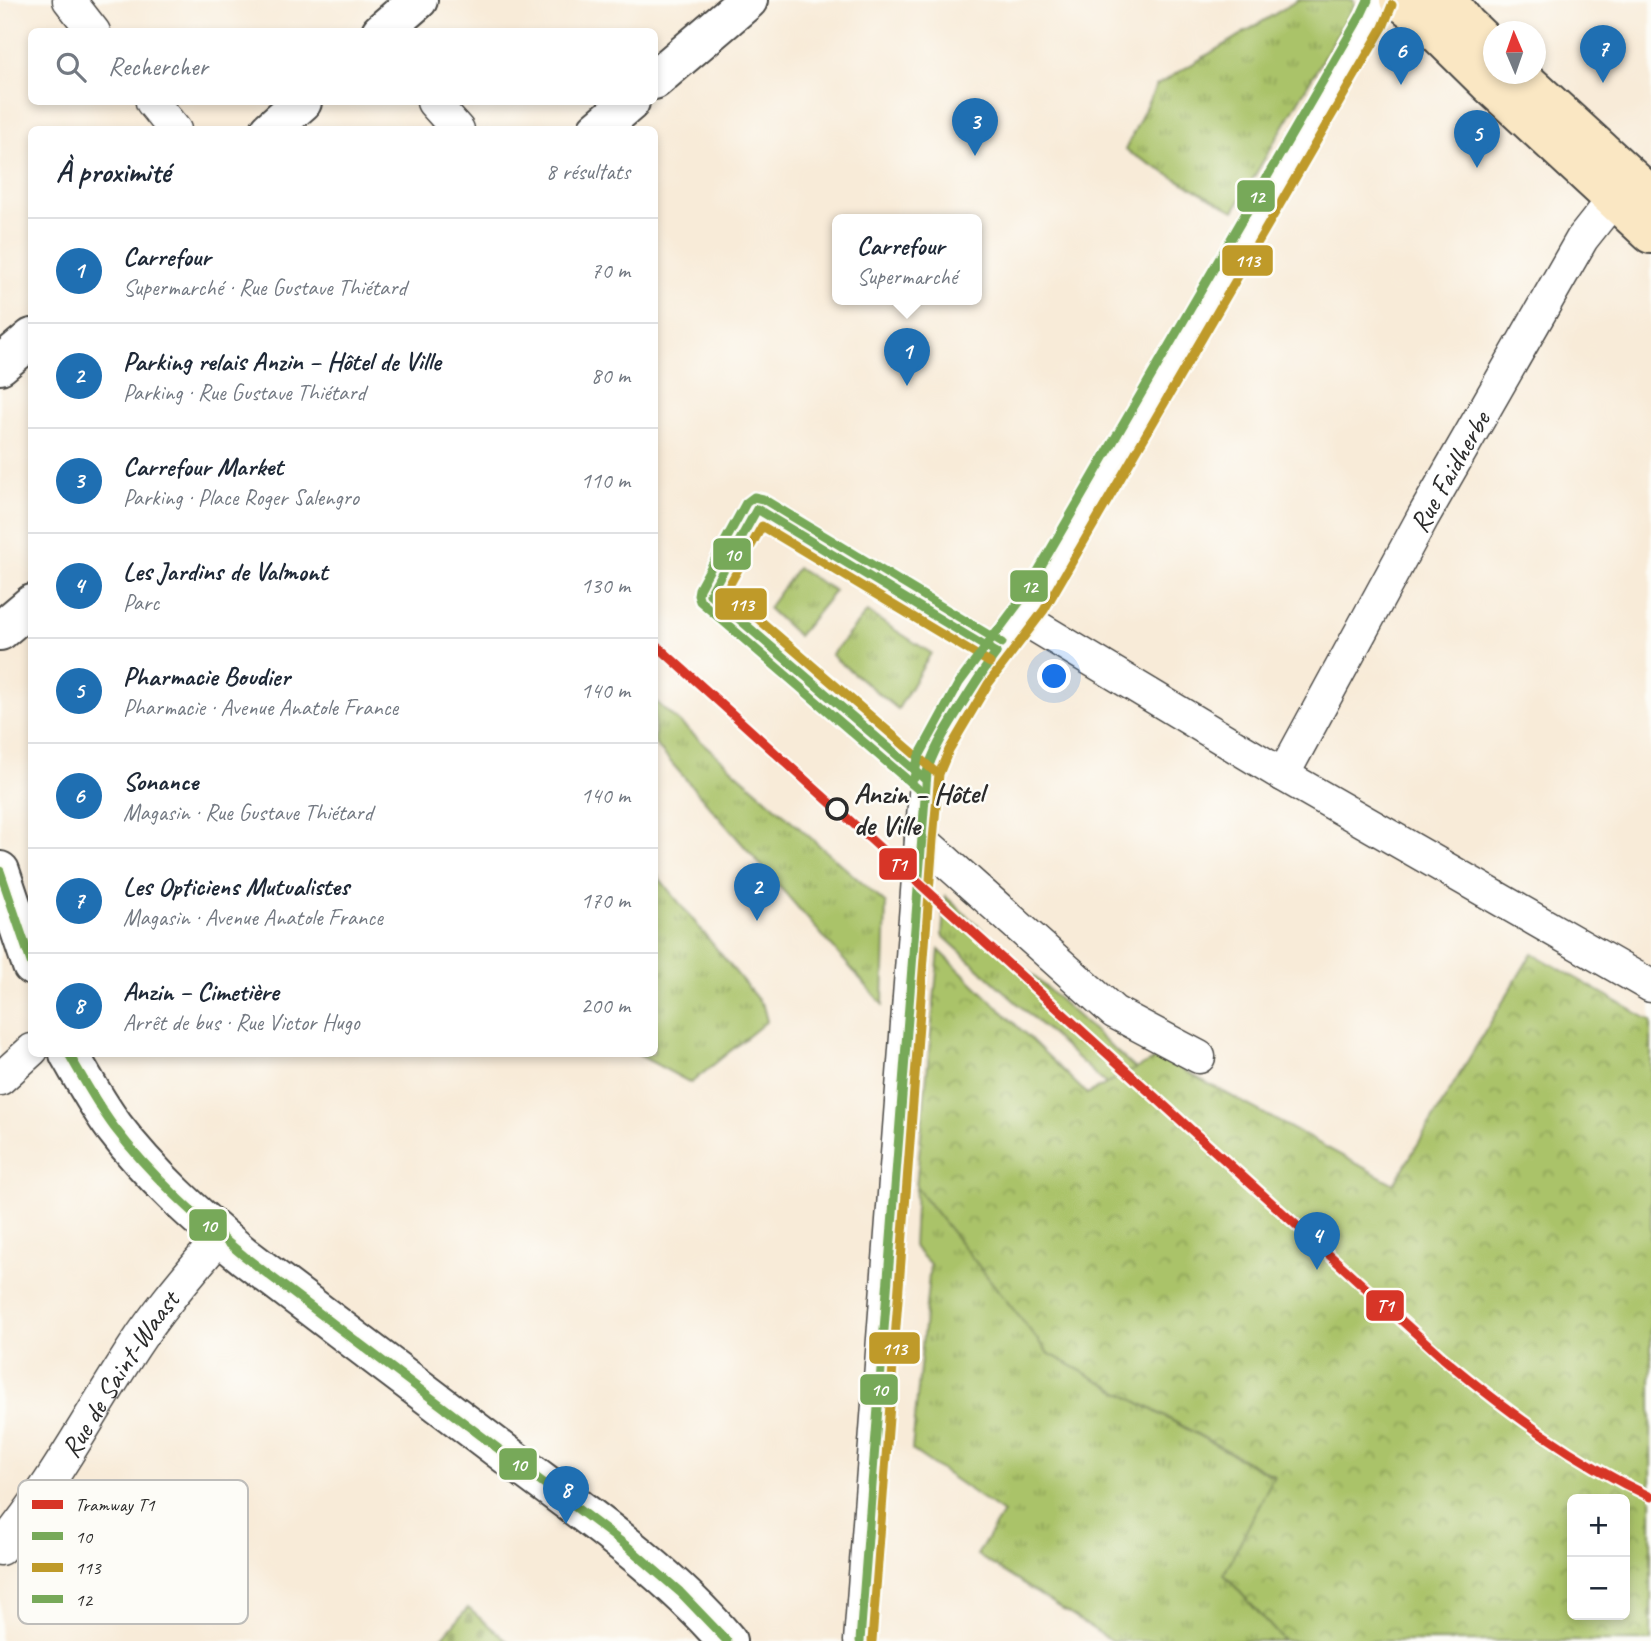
<!DOCTYPE html>
<html lang="fr">
<head>
<meta charset="utf-8">
<style>
  body { margin:0; font-family:Caveat,sans-serif; background:#f6f6f7; color:#1f2937 }
  .controls { position:absolute; right:21px; bottom:21px; display:grid; overflow:hidden; border-radius:10px; box-shadow:0 4px 10px #0003 }
  .controls button { width:63px; height:63px; display:grid; place-items:center; padding:0; border:0; border-bottom:2px solid #e0e1e3; background:#fff; color:#1f2937; font:35px sans-serif }
  .compass { position:absolute; left:1483px; top:21px; width:63px; height:63px; border-radius:50%; background:#fff; box-shadow:0 4px 10px #0003; rotate:358deg }
  .you { position:absolute; left:1055px; top:677px; width:24px; height:24px; margin:-18px; border:5px solid #fff; border-radius:50%; background:#1a73e8; box-shadow:0 0 0 10px #1a73e833 }
  .badge { display:grid; place-items:center; width:46px; height:46px; border-radius:50%; background:#1f6fb2; color:#fff; font-size:23px; font-weight:700 }
  .pin { position:absolute; translate:-50% -58px; filter:drop-shadow(0 2px 4px #0008) }
  .pin::after { content:''; position:absolute; top:37px; width:24px; height:21px; background:inherit; clip-path:polygon(0 0,100% 0,50% 100%) }
  .popup { position:absolute; left:832px; top:214px; width:150px; height:91px; box-sizing:border-box; display:grid; place-content:center; border-radius:10px; background:#fff; filter:drop-shadow(0 2px 5px #0005); font-size:23px; white-space:nowrap; color:#747a83 }
  .popup b { font-size:26px; color:#1f2937 }
  .popup::after { content:''; position:absolute; left:50%; top:100%; margin-left:-14px; border:14px solid transparent; border-top-color:#fff }
  .list { margin:0; padding:0; list-style:none }
  h2 { display:flex; justify-content:space-between; align-items:center; height:91px; margin:0; padding:0 28px; font-size:30px }
  h2 small { font-size:23px; font-weight:400; color:#747a83 }
  .list li { display:grid; grid-template-columns:46px 1fr auto; gap:21px; align-items:center; box-sizing:border-box; height:105px; padding:0 28px; border-top:2px solid #e0e1e3 }
  .list b { display:block; font-size:26px; white-space:nowrap }
  .list p { margin:0; font-size:23px; white-space:nowrap; color:#747a83 }
  .list em { font-size:23px; font-style:normal; color:#747a83 }
  .icon { flex:none; width:38px; height:38px; fill:none; stroke:currentColor; stroke-width:2; stroke-linecap:round; stroke-linejoin:round }
  .map { position:relative; flex:none; width:1651px; height:1641px; overflow:hidden }
  .search { position:absolute; background:#fff; box-shadow:0 4px 10px #0003; left:28px; top:28px; width:630px; height:77px; display:flex; align-items:center; gap:18px; box-sizing:border-box; padding:0 24px; border-radius:10px; color:#747a83; font-size:26px }
  .panel { position:absolute; background:#fff; box-shadow:0 4px 10px #0003; left:28px; top:126px; width:630px; height:931px; border-radius:10px }
  .map>svg:first-child { display:block }
  .grass { fill:url(#grass-tufts); stroke:#6a774a; stroke-width:2 }
  .cemetery { fill:url(#cemetery-stones); stroke:#6a774a; stroke-width:2 }
  .park { fill:url(#park-crowns); stroke:#6a774a; stroke-width:2; fill-rule:evenodd }
  .lines { fill:none; stroke-linecap:round; stroke-linejoin:round }
  .minor-casing { stroke:#4a4845; stroke-width:35 }
  .tertiary-casing { stroke:#4a4845; stroke-width:42 }
  .secondary-casing { stroke:#4a4845; stroke-width:42 }
  .minor { stroke:#fff; stroke-width:32 }
  .tertiary { stroke:#fff; stroke-width:38 }
  .secondary { stroke:#fae7c3; stroke-width:38 }
  .bus-1-casing { stroke:#fdfcf7; stroke-width:14 }
  .bus-2-casing { stroke:#fdfcf7; stroke-width:14 }
  .bus-3-casing { stroke:#fdfcf7; stroke-width:14 }
  .bus-1 { stroke:#77a959; stroke-width:9 }
  .bus-2 { stroke:#bf9a29; stroke-width:9 }
  .bus-3 { stroke:#77a959; stroke-width:9 }
  .tram-1-casing { stroke:#fdfcf7; stroke-width:14 }
  .tram-1 { stroke:#d73527; stroke-width:9 }
  .stop-dot { fill:#fdfcf7; stroke:#2b2b2b; stroke-width:3.5 }
  .labels { text-anchor:middle; stroke-width:5; stroke-linejoin:round; paint-order:stroke }
  .street-label { font-size:28px; fill:#2b2b2b; stroke:#fdfcf7 }
  .stop-label { font-size:28px; font-weight:bold; fill:#2b2b2b; stroke:#fdfcf7; text-anchor:start }
  .key { fill:#fdfcf7; stroke:#bebdba; stroke-width:2 }
  .key-label { font-size:19px; fill:#2b2b2b }
  .line-badge { stroke:#fdfcf7; stroke-width:2.5 }
  .badge-label { font-size:19px; text-anchor:middle; font-weight:bold; fill:#fff }
</style>
</head>
<body>
<div class="map">
<svg width="1651" height="1641" viewBox="0 0 1651 1641">
  <defs>
    <pattern id="grass-tufts" width="24" height="20" patternUnits="userSpaceOnUse" patternTransform="scale(1.75)"><rect width="24" height="20" fill="#aac369"/><path d="M3 7l-1-3M5 7V3M7 7l1-3M15 17l-1-3M17 17v-4M19 17l1-3" fill="none" stroke="#8b9f57"/></pattern>
    <pattern id="cemetery-stones" width="16" height="16" patternUnits="userSpaceOnUse" patternTransform="scale(1.75)"><rect width="16" height="16" fill="#aac369"/><path d="M2 7V4a2 2 0 0 1 4 0v3zM10 15v-3a2 2 0 0 1 4 0v3z" fill="#8b9f57"/></pattern>
    <pattern id="park-crowns" width="20" height="18" patternUnits="userSpaceOnUse" patternTransform="scale(1.75)"><rect width="20" height="18" fill="#aac369"/><path d="M2 6a3 3 0 1 1 6 0M12 15a3 3 0 1 1 6 0" fill="none" stroke="#8b9f57"/></pattern>
  </defs>
  <rect width="100%" height="100%" fill="#fdfcf7"/>
  <filter id="ink" filterUnits="userSpaceOnUse"><feTurbulence type="fractalNoise" baseFrequency=".0143" numOctaves="2"/><feDisplacementMap in="SourceGraphic" scale="14" xChannelSelector="R" yChannelSelector="G"/><feConvolveMatrix kernelMatrix="1 2 1 2 8 2 1 2 1" color-interpolation-filters="sRGB"/></filter>
  <filter id="wash" filterUnits="userSpaceOnUse"><feTurbulence type="fractalNoise" baseFrequency=".00686" numOctaves="4" result="noise"/><feDisplacementMap in="SourceGraphic" scale="28" xChannelSelector="R" yChannelSelector="G"/><feGaussianBlur stdDeviation="1.57" result="paint"/><feColorMatrix in="noise" values="0 0 0 0 0 0 0 0 0 0 0 0 0 0 0 0 0 1.4 0 .05"/><feComposite in="paint" operator="in"/></filter>
  <g filter="url(#wash)">
    <rect width="100%" height="100%" fill="#f8ebd8"/>
    <g class="grass">
      <path d="M1298 0H1353L1355 4 1234 211 1125 150 1156 86Z"/>
      <path d="M797 568 835 591 798 636 768 608Z"/>
      <path d="M867 612 931 653 898 709 831 655Z"/>
      <path d="M654 700 886 904 883 1005 655 744Z"/>
      <path d="M655 873 763 1006 767 1021 691 1083 637 1054H654Z"/>
      <path d="M945 896 1277 1197 1261 1225 942 935Z"/>
      <path d="M916 1187 1049 1353 1274 1477 1224 1574 1284 1641H1112L977 1555 1003 1513 912 1450 930 1264 913 1246Z"/>
    </g>
    <path class="cemetery" d="M468 1608 507 1641H439Z"/>
    <path class="park" d="M939 950 1087 1094 1159 1057 1394 1184 1532 953 1651 1021V1641H1284L1224 1574 1274 1476 1048 1353 916 1187ZM1572 1499H1625V1615H1572Z"/>
  </g>
  <g filter="url(#ink)">
    <g class="lines">
      <g class="minor-casing">
        <g id="minor">
          <path d="M69 0 94 32"/>
          <path d="M152 102 175 130"/>
          <path d="M433 102 458 130"/>
          <path d="M1024 619 1283 775 1651 986"/>
          <path id="s1" d="M1283 775 1423 517 1582 239 1628 181"/>
          <path d="M921 839 1114 1012 1199 1057"/>
          <path d="M0 1079 32 1050"/>
          <path id="s2" d="M0 1549C52 1487 90 1414 134 1347 160 1307 190 1273 220 1237"/>
          <path d="M860 1641 921 839 927 772 929 763 938 744 978 677 1033 604 1372 21 1381 0"/>
        </g>
      </g>
      <g class="tertiary-casing">
        <g id="tertiary">
          <path d="M381 32 418 0"/>
          <path d="M654 80 748 0"/>
          <path d="M270 130 302 102"/>
          <path d="M597 130 630 102"/>
          <path d="M0 365 32 338"/>
          <path d="M0 631 32 604"/>
          <path d="M0 871 32 966"/>
          <path d="M69 1054C83 1078 97 1104 114 1127 151 1176 197 1217 244 1256 336 1326 428 1395 520 1465 592 1519 668 1572 727 1641"/>
        </g>
      </g>
      <g class="secondary-casing">
        <g id="secondary">
          <path d="M1399 0 1419 15 1488 83 1651 234"/>
          <path d="M1447 0 1467 25 1494 51"/>
          <path d="M1518 74 1651 196"/>
        </g>
      </g>
      <use href="#minor" class="minor"/>
      <use href="#tertiary" class="tertiary"/>
      <use href="#secondary" class="secondary"/>
      <g class="bus-1-casing">
        <g id="bus-1">
          <path d="M926 780 710 594 757 509 996 653"/>
          <path d="M0 871 32 965"/>
          <path d="M69 1054C83 1079 97 1104 114 1127 151 1176 197 1217 244 1256L628 1547 680 1592 727 1641"/>
          <path d="M860 1641 927 772C932 754 941 738 951 722 965 699 980 675 996 653"/>
        </g>
      </g>
      <g class="bus-2-casing">
        <g id="bus-2">
          <path d="M934 771 726 591 762 526 990 663"/>
          <path d="M872 1641 933 840 939 774 949 750 988 684 1044 610 1383 27 1392 5"/>
        </g>
      </g>
      <g class="bus-3-casing">
        <g id="bus-3">
          <path d="M914 778 918 758 959 683 1023 597 1361 15 1368 0"/>
          <path d="M918 789 700 601 698 595 699 589 746 503 754 497 763 499 1002 643"/>
        </g>
      </g>
      <use href="#bus-1" class="bus-1"/>
      <use href="#bus-2" class="bus-2"/>
      <use href="#bus-3" class="bus-3"/>
      <g class="tram-1-casing">
        <path id="tram-1" d="M654 643 1443 1358C1508 1412 1574 1461 1651 1497"/>
      </g>
      <use href="#tram-1" class="tram-1"/>
    </g>
  </g>
  <circle class="stop-dot" cx="837" cy="809" r="10"/>
  <g class="labels">
    <g class="street-label">
      <text dy="10" stroke="none"><textPath href="#s1" startOffset="346">Rue Faidherbe</textPath></text>
      <text dy="10" stroke="none"><textPath href="#s2" startOffset="212">Rue de Saint-Waast</textPath></text>
    </g>
    <g class="stop-label">
      <text x="854" y="803">Anzin – Hôtel<tspan x="854" dy="32">de Ville</tspan></text>
    </g>
  </g>
  <rect x="18" y="1480" width="230" height="144" rx="10" class="key"/>
  <rect x="32" y="1500" width="31" height="9" fill="#d73527"/>
  <rect x="32" y="1532" width="31" height="8" fill="#77a959"/>
  <rect x="32" y="1563" width="31" height="9" fill="#bf9a29"/>
  <rect x="32" y="1595" width="31" height="8" fill="#77a959"/>
  <g class="key-label">
    <text x="75" y="1511">Tramway T1</text>
    <text x="75" y="1543">10</text>
    <text x="75" y="1574">113</text>
    <text x="75" y="1606">12</text>
  </g>
  <g class="line-badge">
    <rect x="1236" y="179" width="40" height="34" rx="7" fill="#77a959"/>
    <rect x="1221" y="244" width="53" height="33" rx="7" fill="#bf9a29"/>
    <rect x="712" y="537" width="40" height="34" rx="7" fill="#77a959"/>
    <rect x="1009" y="569" width="40" height="34" rx="7" fill="#77a959"/>
    <rect x="714" y="587" width="54" height="34" rx="7" fill="#bf9a29"/>
    <rect x="878" y="847" width="40" height="34" rx="7" fill="#d73527"/>
    <rect x="188" y="1208" width="40" height="34" rx="7" fill="#77a959"/>
    <rect x="1365" y="1289" width="40" height="33" rx="7" fill="#d73527"/>
    <rect x="868" y="1331" width="53" height="34" rx="7" fill="#bf9a29"/>
    <rect x="859" y="1373" width="40" height="33" rx="7" fill="#77a959"/>
    <rect x="498" y="1447" width="40" height="34" rx="7" fill="#77a959"/>
  </g>
  <g class="badge-label">
    <text x="1256" y="203">12</text>
    <text x="1247" y="267">113</text>
    <text x="732" y="561">10</text>
    <text x="1029" y="593">12</text>
    <text x="741" y="611">113</text>
    <text x="898" y="871">T1</text>
    <text x="208" y="1232">10</text>
    <text x="1385" y="1312">T1</text>
    <text x="894" y="1355">113</text>
    <text x="879" y="1396">10</text>
    <text x="518" y="1471">10</text>
  </g>
</svg>
<div class="controls">
<button>+</button>
<button>−</button>
</div>
<svg class="compass" viewBox="-18 -18 36 36"><path d="M0-13l5 13h-10z" fill="#e53935"/><path d="M0 13l5-13h-10z" fill="#747a83"/></svg>
<div class="you"></div>
<div class="pin badge" style="left:907px;top:386px">1</div>
<div class="popup"><b>Carrefour</b>Supermarché</div>
<div class="pin badge" style="left:757px;top:921px">2</div>
<div class="pin badge" style="left:975px;top:156px">3</div>
<div class="pin badge" style="left:1317px;top:1270px">4</div>
<div class="pin badge" style="left:1477px;top:168px">5</div>
<div class="pin badge" style="left:1401px;top:85px">6</div>
<div class="pin badge" style="left:1603px;top:83px">7</div>
<div class="pin badge" style="left:566px;top:1524px">8</div>
<div class="search"><svg class="icon" aria-label="search" viewBox="0 0 24 24"><circle cx="10" cy="10" r="6"/><path d="M15 15l6 6"/></svg>Rechercher</div>
<section class="panel">
<h2>À proximité<small>8 résultats</small></h2>
<ul class="list">
<li><span class="badge">1</span><div><b>Carrefour</b><p>Supermarché · Rue Gustave Thiétard</p></div><em>70 m</em></li>
<li><span class="badge">2</span><div><b>Parking relais Anzin – Hôtel de Ville</b><p>Parking · Rue Gustave Thiétard</p></div><em>80 m</em></li>
<li><span class="badge">3</span><div><b>Carrefour Market</b><p>Parking · Place Roger Salengro</p></div><em>110 m</em></li>
<li><span class="badge">4</span><div><b>Les Jardins de Valmont</b><p>Parc</p></div><em>130 m</em></li>
<li><span class="badge">5</span><div><b>Pharmacie Boudier</b><p>Pharmacie · Avenue Anatole France</p></div><em>140 m</em></li>
<li><span class="badge">6</span><div><b>Sonance</b><p>Magasin · Rue Gustave Thiétard</p></div><em>140 m</em></li>
<li><span class="badge">7</span><div><b>Les Opticiens Mutualistes</b><p>Magasin · Avenue Anatole France</p></div><em>170 m</em></li>
<li><span class="badge">8</span><div><b>Anzin – Cimetière</b><p>Arrêt de bus · Rue Victor Hugo</p></div><em>200 m</em></li>
</ul>
</section>
</div>
</body>
</html>
